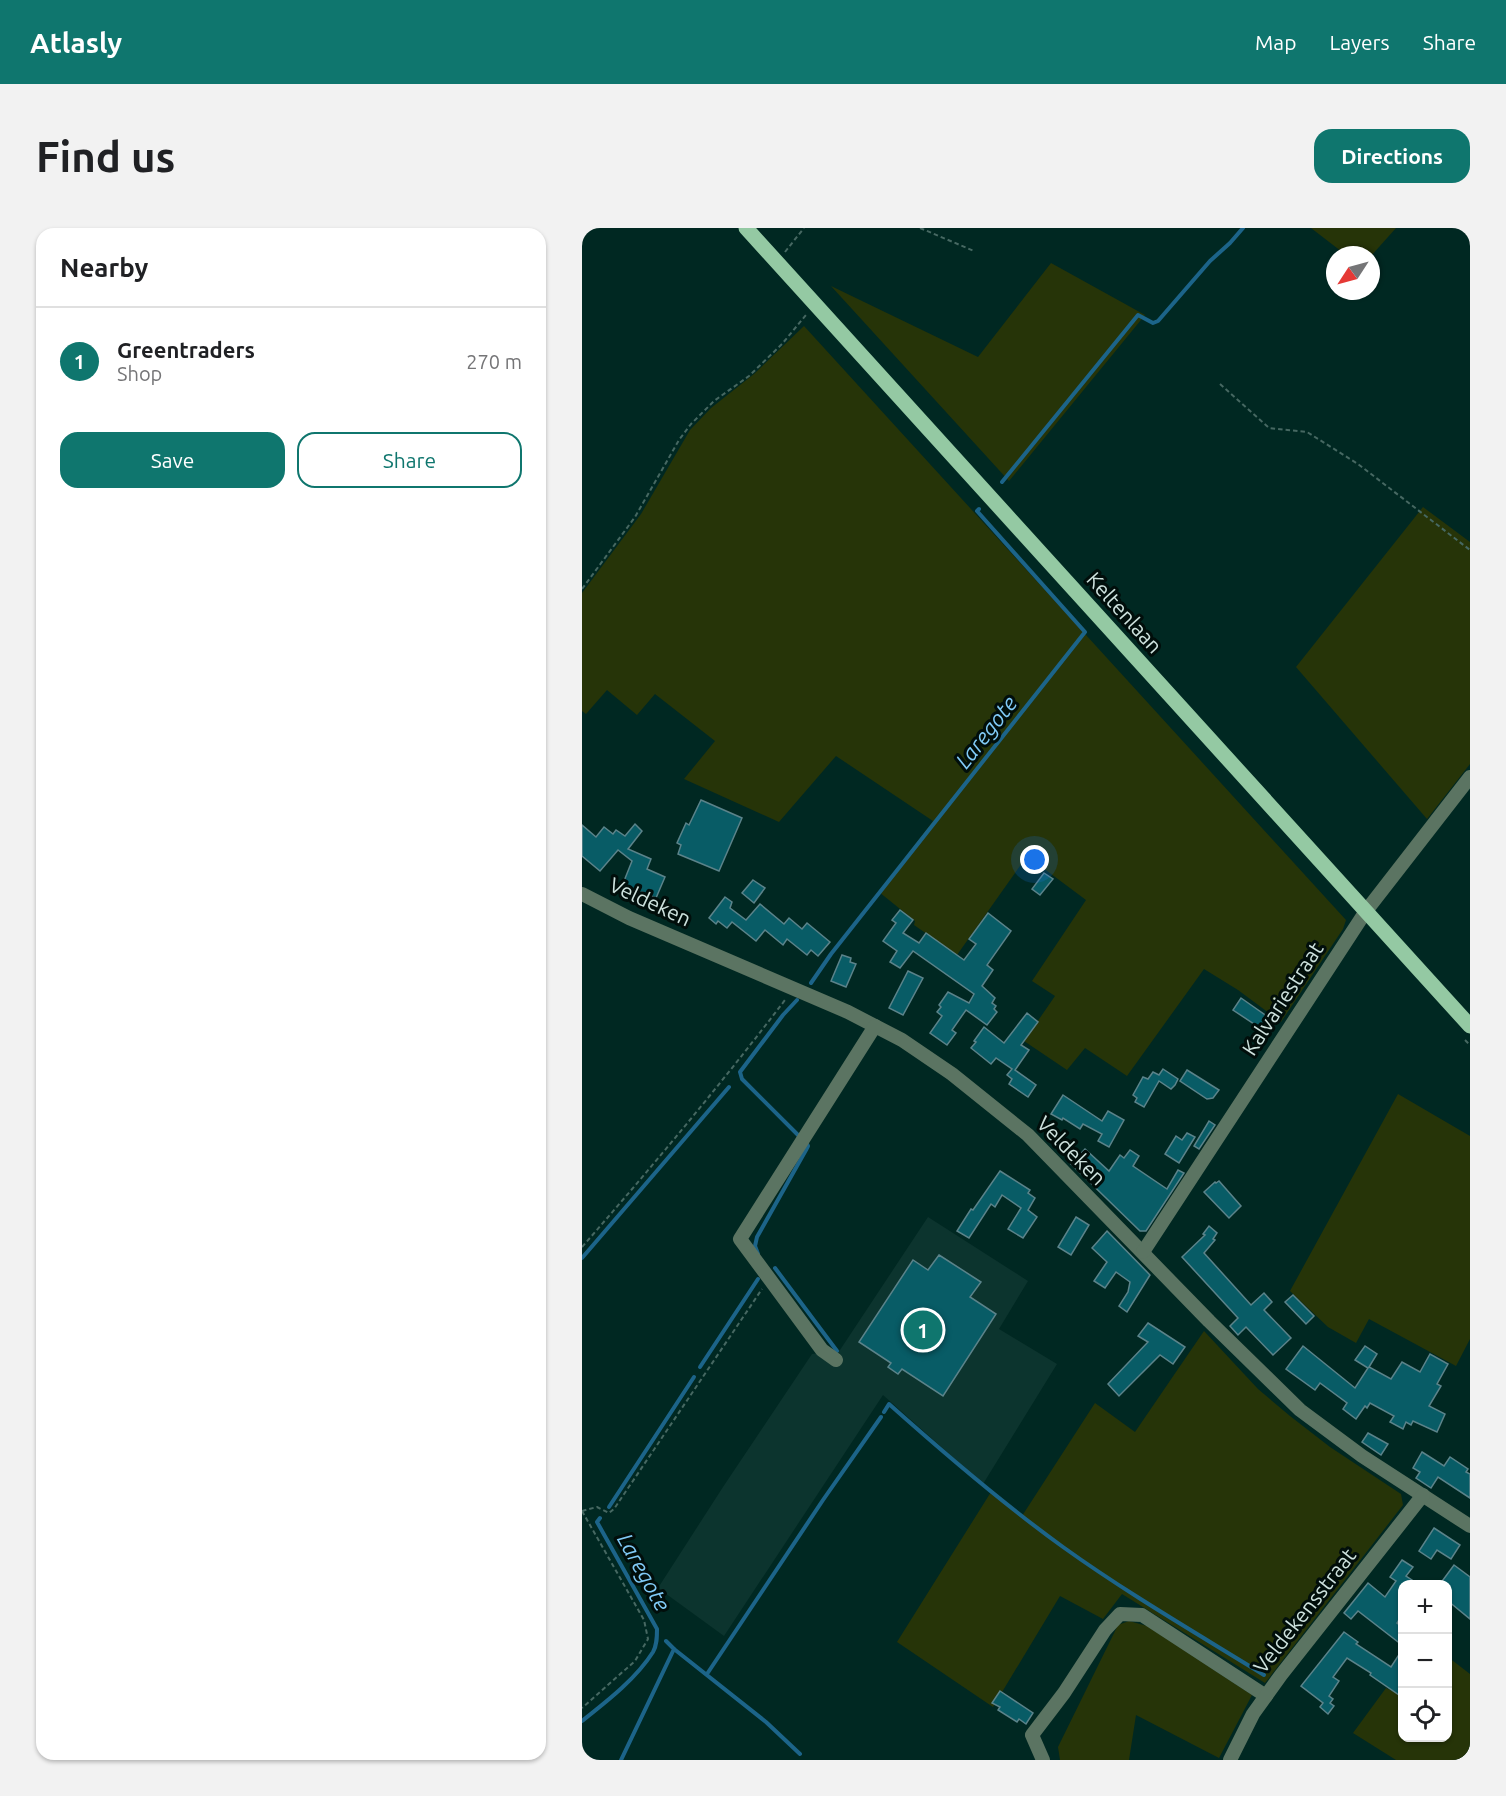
<!DOCTYPE html>
<html lang="en">
<head>
<meta charset="utf-8">
<style>
  body { margin:0; font-family:Ubuntu,sans-serif; background:#f2f2f2; color:#202124 }
  .controls { position:absolute; right:18px; bottom:18px; display:grid; overflow:hidden; border-radius:12px; box-shadow:0 2px 4px #0004 }
  .controls button { width:54px; height:54px; display:grid; place-items:center; padding:0; border:0; border-bottom:2px solid #e0e0e0; background:#fff; color:#202124; font:30px sans-serif }
  .compass { position:absolute; left:744px; top:18px; width:54px; height:54px; border-radius:50%; background:#fff; box-shadow:0 2px 4px #0004; rotate:234deg }
  .you { position:absolute; left:453px; top:632px; width:21px; height:21px; margin:-15px; border:4px solid #fff; border-radius:50%; background:#1a73e8; box-shadow:0 0 0 9px #1a73e833 }
  .badge { display:grid; place-items:center; width:39px; height:39px; border-radius:50%; background:#0f766e; color:#fff; font-size:20px; font-weight:700 }
  .pin { position:absolute; translate:-50% -50%; border:3px solid #fff; box-shadow:0 2px 6px #0006 }
  .list { margin:0; padding:0; list-style:none }
  h2 { display:flex; justify-content:space-between; align-items:center; height:78px; margin:0; padding:0 24px; font-size:26px }
  h2 small { font-size:20px; font-weight:400; color:#757577 }
  .list li { display:grid; grid-template-columns:39px 1fr auto; gap:18px; align-items:center; box-sizing:border-box; height:108px; padding:0 24px; border-top:2px solid #e0e0e0 }
  .list b { display:block; font-size:22px; white-space:nowrap }
  .list p { margin:0; font-size:20px; white-space:nowrap; color:#757577 }
  .list em { font-size:20px; font-style:normal; color:#757577 }
  .actions { display:flex; gap:12px; padding:18px 24px }
  .actions a { flex:1; padding:14px 0; border:2px solid #0f766e; border-radius:18px; text-align:center; font-size:21px; color:#0f766e }
  .actions .main { background:#0f766e; color:#fff }
  .icon { flex:none; width:33px; height:33px; fill:none; stroke:currentColor; stroke-width:2; stroke-linecap:round; stroke-linejoin:round }
  .map { position:relative; flex:none; width:888px; height:1532px; overflow:hidden; border-radius:18px }
  header { display:flex; align-items:center; gap:36px; box-sizing:border-box; height:84px; padding:0 30px; background:#0f766e; color:#fff }
  header strong { font-size:28px }
  nav { display:flex; gap:33px; margin-inline-start:auto; font-size:21px }
  .intro { display:flex; align-items:center; justify-content:space-between; box-sizing:border-box; height:144px; padding:0 36px }
  h1 { margin:0; font-size:42px }
  .button { padding:15px 27px; border-radius:18px; background:#0f766e; color:#fff; font-size:21px; font-weight:700 }
  main { display:flex; gap:36px; padding:0 36px }
  aside { flex:1; background:#fff; border-radius:18px; box-shadow:0 2px 4px #0004 }
  .map>svg:first-child { display:block }
  .built { fill:#0c342e }
  .green { fill:#263408 }
  .lines { fill:none; stroke-linecap:round; stroke-linejoin:round }
  .stream { stroke:#1c6489; stroke-width:4 }
  .building { fill:#085c66; stroke:#5b838a; stroke-width:1.5 }
  .path { stroke:#466862; stroke-width:2; stroke-dasharray:4.5 3; stroke-linecap:butt }
  .minor { stroke:#5b7462; stroke-width:14 }
  .major { stroke:#94c9a3; stroke-width:15 }
  .labels { text-anchor:middle; stroke-width:6; stroke-linejoin:round; paint-order:stroke }
  .street-label { font-size:21px; fill:#cee2de; stroke:#010e0b }
  .water-label { font-size:22px; font-style:italic; fill:#80caf6; stroke:#010e0b }
</style>
</head>
<body>
<header>
<strong>Atlasly</strong>
<nav><a>Map</a><a>Layers</a><a>Share</a></nav>
</header>
<div class="intro"><h1>Find us</h1><a class="button">Directions</a></div>
<main>
<aside>
<h2>Nearby<small></small></h2>
<ul class="list">
<li><span class="badge">1</span><div><b>Greentraders</b><p>Shop</p></div><em>270 m</em></li>
</ul>
<div class="actions"><a class="main">Save</a><a>Share</a></div>
</aside>
<div class="map">
<svg width="888" height="1532" viewBox="0 0 888 1532">
  <rect width="100%" height="100%" fill="#002822"/>
  <path class="built" d="M346 989 446 1053 417 1101 475 1136 401 1256 301 1167 142 1408 76 1360 141 1259 230 1126 258 1122Z"/>
  <g class="green">
    <path d="M729 0H814L789 28 764 27Z"/>
    <path d="M469 35 563 87 427 253 249 58 396 129Z"/>
    <path d="M222 98 764 692 761 701 699 794 656 762 622 741 545 848 503 820 485 842 442 813 473 768 450 753 504 672 445 628 375 727 332 697 333 693 297 664 351 593 254 528 197 594 102 551 133 513 73 466 55 487 25 462 4 486 0 483V365L59 286 108 202 129 180 172 146Z"/>
    <path d="M841 279 888 314V536L845 591 714 439Z"/>
    <path d="M816 866 888 908V1111L874 1138 787 1091 774 1115 746 1099 708 1063Z"/>
    <path d="M622 1103 676 1161 708 1188 748 1219 819 1266 821 1277 683 1455 540 1366 521 1391 478 1368 411 1479 315 1414 409 1264 440 1288 513 1175 553 1204Z"/>
    <path d="M547 1393 565 1398 670 1467 637 1530 554 1487 547 1532H478L476 1519 536 1397Z"/>
    <path d="M866 1429 888 1446V1532H814L771 1505 804 1460 818 1467 820 1463V1510H866Z"/>
  </g>
  <g class="lines">
    <g class="stream">
      <path d="M420 254 556 87 571 95 576 93 628 33 648 15 661 0"/>
      <path d="M229 755 249 726 503 404 395 283 397 281"/>
      <path d="M215 772 201 787 158 844 160 851 217 908"/>
      <path d="M176 1026 173 1018 175 1009 224 922 226 918 224 914"/>
      <path d="M0 1030 147 859"/>
      <path d="M193 1040 255 1123"/>
      <path d="M118 1139 176 1051"/>
      <path d="M302 1184 307 1176C363 1226 420 1275 481 1319 545 1365 614 1405 682 1447"/>
      <path d="M27 1279 112 1149"/>
      <path d="M92 1421 184 1494 218 1526"/>
      <path d="M125 1446 241 1272 299 1189"/>
      <path d="M0 1493C24 1474 54 1451 71 1424 75 1417 75 1409 75 1401L15 1294 18 1290"/>
      <path d="M39 1532 92 1421 84 1413"/>
    </g>
  </g>
  <g class="building">
    <path d="M119 572 160 590 137 643 96 626 99 617 95 615 104 595 107 597Z"/>
    <path d="M53 596 60 603 46 621 69 631 65 641 83 649 74 670 60 664 59 666 40 658 50 633 36 622 18 643 0 628V597L14 609 22 599 31 606 34 602 43 608Z"/>
    <path d="M462 645 471 651 458 667 450 661Z"/>
    <path d="M171 652 183 660 172 675 160 665Z"/>
    <path d="M143 669 150 674 148 680 164 692 178 676 202 696 207 690 220 701 225 695 248 714 236 728 229 722 225 727 205 711 201 717 183 702 174 713 150 694 145 700 136 693 134 696 127 690Z"/>
    <path d="M318 682 331 692 321 705 337 715 344 705 382 732 394 716 387 711 406 685 429 703 405 737 411 742 400 758 413 770 410 775 414 778 412 781 415 784 405 797 384 782 370 802 374 805 365 817 348 805 360 788 355 784 359 779 357 777 366 764 387 775 392 766 331 723 318 740 308 734 315 723 301 713 314 695 310 692Z"/>
    <path d="M260 727 269 730 268 734 274 736 264 759 249 753Z"/>
    <path d="M326 743 341 750 321 787 307 780Z"/>
    <path d="M659 770 686 789 678 800 651 782Z"/>
    <path d="M445 785 456 794 439 817 447 822 433 842 454 857 446 869 427 856 430 851 425 847 430 841 414 830 409 836 389 820 394 814 392 813 402 799 422 815Z"/>
    <path d="M581 841 596 851 593 857 589 861 577 853 562 879 553 874 555 870 551 867 561 849 566 851 571 844 577 847Z"/>
    <path d="M605 842 637 862 631 870 625 871 598 853Z"/>
    <path d="M481 867 520 893 526 883 542 892 527 919 516 913 520 906 501 896 498 901 481 890 480 892 469 886Z"/>
    <path d="M627 893 633 897 617 921 612 918Z"/>
    <path d="M605 905 613 909 597 935 583 926 594 908 600 912Z"/>
    <path d="M503 921 527 943 538 927 542 930 548 922 557 928 551 938 585 961 596 942 602 945 564 1003H558L489 936Z"/>
    <path d="M418 943 448 962 446 965 453 970 446 982 455 989 441 1010 426 1001 439 980 420 967 413 979 409 976 387 1010 375 1003 389 981 391 982Z"/>
    <path d="M637 953 659 978 647 990 622 964 633 954 634 955Z"/>
    <path d="M494 989 507 997 489 1027 476 1019Z"/>
    <path d="M627 998 635 1005 631 1011 633 1012 622 1025 669 1077 682 1065 690 1074 682 1082 709 1110 691 1127 664 1099 656 1107 648 1098 656 1090 600 1029 623 1007 621 1006Z"/>
    <path d="M525 1003 568 1047 545 1084 537 1078 546 1064 548 1054 534 1044 523 1060 512 1053 525 1034 510 1020Z"/>
    <path d="M357 1027 399 1054 388 1069 414 1086 361 1168 320 1141 316 1146 306 1139 309 1135 277 1114 331 1032 346 1042Z"/>
    <path d="M711 1067 732 1088 724 1096 703 1074Z"/>
    <path d="M566 1095 603 1119 591 1136 578 1127 537 1168 526 1156 566 1114 556 1108Z"/>
    <path d="M721 1118 773 1160 786 1140 773 1132 783 1118 795 1126 787 1139 809 1151 820 1134 838 1144 848 1126 866 1136 855 1156 859 1158 847 1178 863 1186 855 1204 831 1193 829 1197 824 1194 821 1201 808 1194 812 1188 788 1175 785 1180 783 1178 774 1191 761 1181 765 1175 738 1155 733 1162 704 1141Z"/>
    <path d="M786 1205 806 1216 799 1227 780 1214Z"/>
    <path d="M840 1224 862 1238 868 1229 886 1241 884 1244 888 1246V1270L856 1249 849 1260 834 1250 838 1244 831 1240Z"/>
    <path d="M852 1300 878 1317 869 1331 855 1322 849 1331 837 1323Z"/>
    <path d="M820 1332 831 1339 824 1348 836 1356H820V1387L815 1395 820 1399V1417L776 1383 769 1391 762 1385 786 1355 803 1369 814 1353 808 1349Z"/>
    <path d="M872 1337 888 1349V1391L866 1373V1356H858Z"/>
    <path d="M762 1404 776 1414 774 1416 809 1439 820 1422V1469L788 1447 789 1445 765 1430 751 1449 757 1453 747 1468 751 1471 748 1475 752 1478 746 1486 738 1479 741 1475 719 1458Z"/>
    <path d="M418 1463 451 1485 444 1496 437 1491 435 1494 416 1482 418 1479 410 1475Z"/>
  </g>
  <g class="lines">
    <g class="path">
      <path d="M338 0 392 23"/>
      <path d="M203 24 222 0"/>
      <path d="M638 156 687 200 725 204 776 236 888 322"/>
      <path d="M0 361 53 289 97 212 109 196 132 173 167 148 200 116 224 87"/>
      <path d="M883 812 888 817"/>
      <path d="M0 1019C70 939 139 856 203 772"/>
      <path d="M0 1283 15 1279 27 1285 32 1281 180 1061"/>
      <path d="M0 1283 62 1392 66 1411 53 1433 0 1480"/>
    </g>
    <g class="minor">
      <path d="M0 666 47 690 266 784 320 812 370 846 446 907 627 1093 718 1182 780 1228 888 1298"/>
      <path d="M561 1024 784 683 888 549"/>
      <path d="M254 1132 240 1122 158 1011 293 798"/>
      <path d="M461 1532 450 1507 482 1465 523 1402 538 1386 560 1387 684 1468"/>
      <path d="M648 1532 671 1486 699 1447 841 1267"/>
    </g>
    <path class="major" d="M164 0 888 798"/>
  </g>
  <g class="labels">
    <g class="street-label">
      <text transform="translate(542 385) rotate(48)" y="7">Keltenlaan</text>
      <text transform="translate(68 674) rotate(25)" y="7">Veldeken</text>
      <text transform="translate(701 771) rotate(-57)" y="7">Kalvariestraat</text>
      <text transform="translate(489 923) rotate(45)" y="7">Veldeken</text>
      <text transform="translate(723 1383) rotate(-52)" y="7">Veldekensstraat</text>
    </g>
    <g class="water-label">
      <text transform="translate(404 504) rotate(-52)" y="8">Laregote</text>
      <text transform="translate(62 1344) rotate(61)" y="8">Laregote</text>
    </g>
  </g>
</svg>
<div class="controls">
<button>+</button>
<button>−</button>
<button><svg class="icon" aria-label="locate" viewBox="0 0 24 24"><circle cx="12" cy="12" r="6"/><path d="M12 2v4M12 18v4M2 12h4M18 12h4"/></svg></button>
</div>
<svg class="compass" viewBox="-18 -18 36 36"><path d="M0-13l5 13h-10z" fill="#e53935"/><path d="M0 13l5-13h-10z" fill="#757577"/></svg>
<div class="you"></div>
<div class="pin badge" style="left:341px;top:1102px">1</div>
</div>
</main>
</body>
</html>
